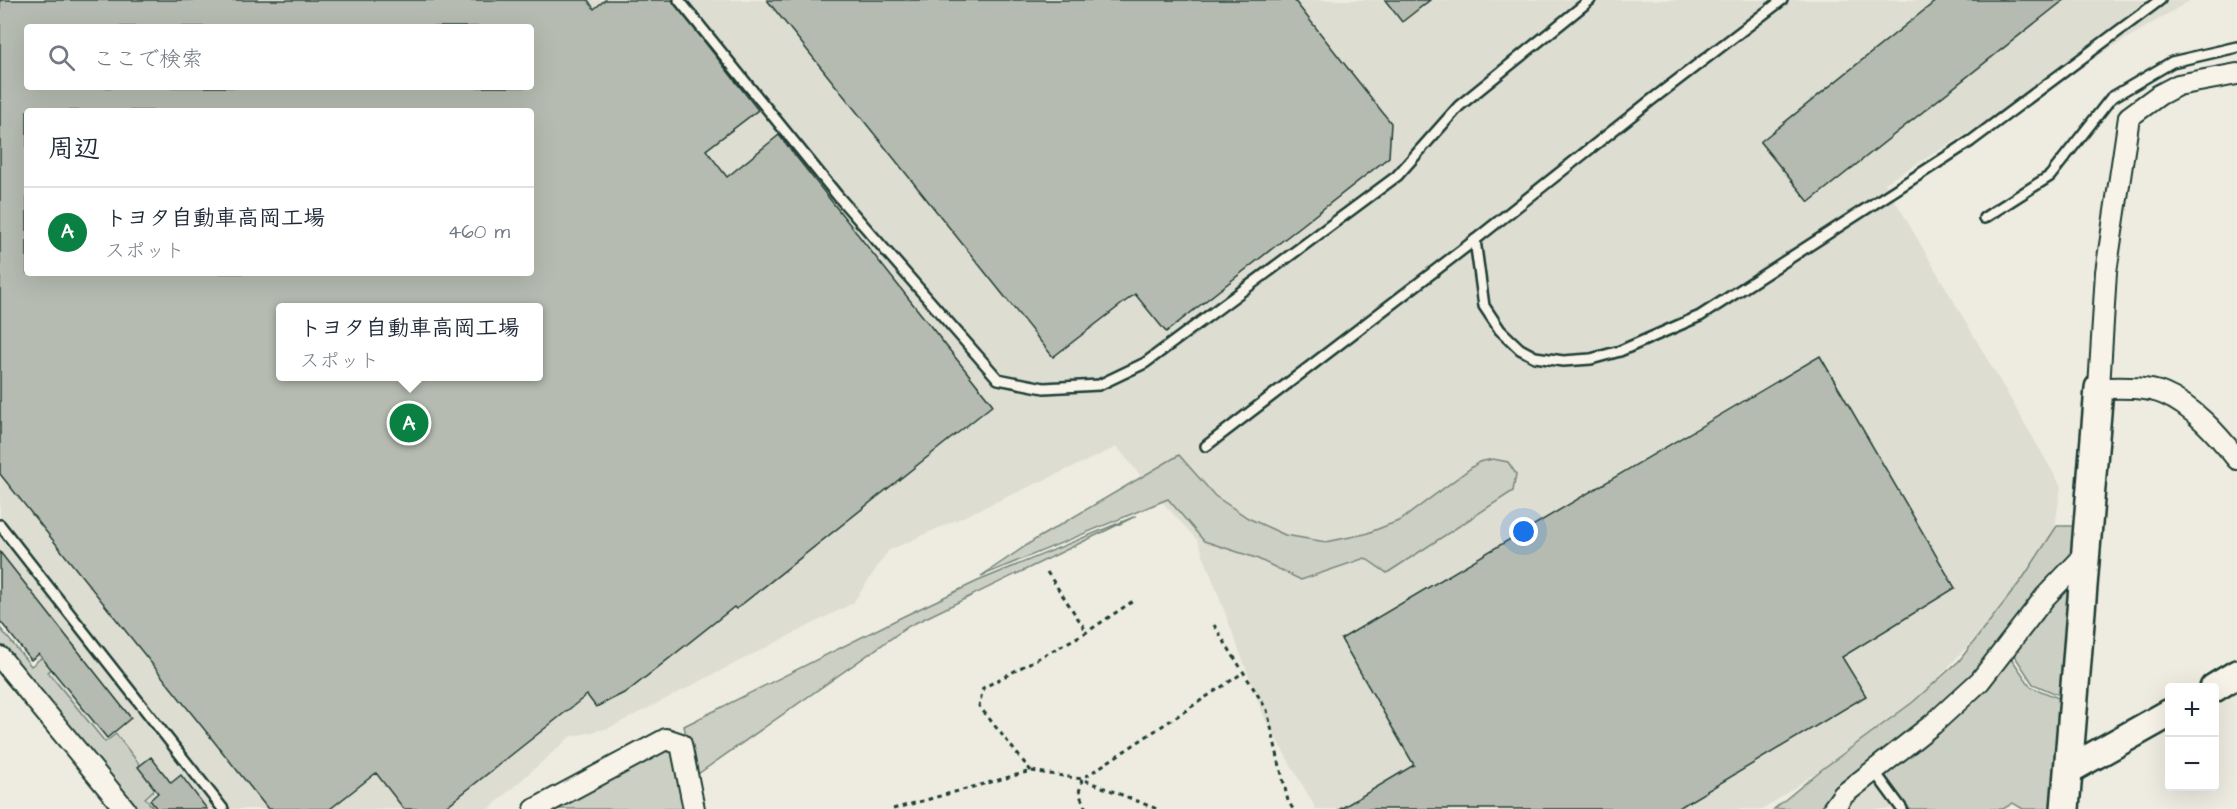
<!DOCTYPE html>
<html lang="ja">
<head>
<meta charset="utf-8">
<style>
  body { margin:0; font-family:"Architects Daughter","Klee One",sans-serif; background:#f2f2f3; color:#1f2937 }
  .controls { position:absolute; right:18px; bottom:18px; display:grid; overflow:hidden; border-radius:6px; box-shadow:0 6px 24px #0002 }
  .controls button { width:54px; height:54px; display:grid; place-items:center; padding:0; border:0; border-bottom:2px solid #e0e1e3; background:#fff; color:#1f2937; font:30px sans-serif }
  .you { position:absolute; left:1524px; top:532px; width:21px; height:21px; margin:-15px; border:4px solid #fff; border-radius:50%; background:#1a73e8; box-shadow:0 0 0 9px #1a73e833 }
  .badge { display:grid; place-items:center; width:39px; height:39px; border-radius:50%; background:#0b8043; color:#fff; font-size:20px; font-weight:700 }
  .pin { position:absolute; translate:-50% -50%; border:3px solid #fff; box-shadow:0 2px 6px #0006 }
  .popup { position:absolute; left:276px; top:303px; width:267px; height:78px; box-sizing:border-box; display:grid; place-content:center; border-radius:6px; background:#fff; filter:drop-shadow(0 2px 4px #0005); font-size:20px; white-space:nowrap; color:#747a83 }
  .popup b { font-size:22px; color:#1f2937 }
  .popup::after { content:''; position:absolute; left:50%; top:100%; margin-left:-12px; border:12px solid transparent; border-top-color:#fff }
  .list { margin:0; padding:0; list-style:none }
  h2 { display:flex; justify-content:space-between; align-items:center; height:78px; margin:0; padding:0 24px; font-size:26px }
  h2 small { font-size:20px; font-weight:400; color:#747a83 }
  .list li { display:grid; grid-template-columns:39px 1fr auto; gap:18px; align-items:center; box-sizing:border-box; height:90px; padding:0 24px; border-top:2px solid #e0e1e3 }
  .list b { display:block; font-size:22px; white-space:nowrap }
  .list p { margin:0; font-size:20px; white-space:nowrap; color:#747a83 }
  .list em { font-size:20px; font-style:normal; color:#747a83 }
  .icon { flex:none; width:33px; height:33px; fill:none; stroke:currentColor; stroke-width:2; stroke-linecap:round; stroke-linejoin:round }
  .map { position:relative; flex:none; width:2237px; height:809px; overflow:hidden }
  .search { position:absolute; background:#fff; box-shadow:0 6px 24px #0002; left:24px; top:24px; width:510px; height:66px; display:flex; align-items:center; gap:15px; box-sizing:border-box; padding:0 21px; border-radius:6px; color:#747a83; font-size:22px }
  .panel { position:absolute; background:#fff; box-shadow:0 6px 24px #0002; left:24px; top:108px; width:510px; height:168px; border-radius:6px }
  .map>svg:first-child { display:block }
  .built { fill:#ddddd2; fill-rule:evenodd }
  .green { fill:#cccfc4; stroke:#76867c; stroke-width:1.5 }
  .building { fill:#b5bbb0; stroke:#1f3d34; stroke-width:1.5; fill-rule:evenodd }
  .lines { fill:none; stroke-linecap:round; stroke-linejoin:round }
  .lane-casing { stroke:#1f3d34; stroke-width:14 }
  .street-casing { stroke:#1f3d34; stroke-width:24 }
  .secondary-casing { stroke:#1f3d34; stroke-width:32 }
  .path { stroke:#1f3d34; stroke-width:3; stroke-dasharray:4.5 4.5; stroke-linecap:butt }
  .lane { stroke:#f7f3e8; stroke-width:9 }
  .street { stroke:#f7f3e8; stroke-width:20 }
  .secondary { stroke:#f7f3e8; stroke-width:27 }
</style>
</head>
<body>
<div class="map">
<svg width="2237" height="809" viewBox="0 0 2237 809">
  <rect width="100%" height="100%" fill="#eeece1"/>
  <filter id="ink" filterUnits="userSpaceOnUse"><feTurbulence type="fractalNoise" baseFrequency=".0167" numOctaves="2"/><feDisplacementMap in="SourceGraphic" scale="12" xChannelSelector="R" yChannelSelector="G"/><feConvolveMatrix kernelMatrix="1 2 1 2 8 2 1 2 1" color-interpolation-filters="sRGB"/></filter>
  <g filter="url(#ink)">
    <g class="built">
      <path d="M0 0H2191L1885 183 2061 486 2051 555 1917 701 1764 809H1316L1265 719 1198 541 1162 502 1117 447 888 551 853 603 609 728 570 737 489 809H152L0 615ZM27 27H531V87H27ZM27 111H531V273H27ZM280 308H538V376H280Z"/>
      <path d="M1875 783 1895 809H1850L1847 805Z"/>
    </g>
    <g class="green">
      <path d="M1179 455 1215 496 1248 518 1285 535 1326 542 1365 534 1401 520 1479 462 1493 459 1508 462 1516 474 1513 491 1387 573 1365 558 1301 580 1256 558 1204 541 1168 499 981 576 1036 539Z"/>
      <path d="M1136 516 909 626 695 776 684 726 904 616 978 581Z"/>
      <path d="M2057 526H2075V546L2069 559 1973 677 1929 718 1837 789 1822 809H1774L1821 770 1913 702 1959 661 2023 578Z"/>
      <path d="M2067 585 2078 589 2066 698 2033 684 2012 652Z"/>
      <path d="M0 628 31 666 67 638 76 648 48 672 105 742 116 734 157 787 145 798 154 809H131L0 651Z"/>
      <path d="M2009 655 2031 687 2066 701 2057 809H2023L2013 803 2003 809H1909L1882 772Z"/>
      <path d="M667 747 674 751 685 809H551Z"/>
    </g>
    <g class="building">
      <path d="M0 0H588L594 9 605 0H672L758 110 706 150 727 177 779 135 993 405 736 609 734 607 628 691 596 707 587 695 443 809H404L376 773 330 809H268L0 474ZM27 27H531V87H27ZM27 111H531V273H27ZM280 308H538V376H280Z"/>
      <path d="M767 0H1294L1391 123 1389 157 1166 332 1135 294 1053 357Z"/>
      <path d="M1385 0H1430L1402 22Z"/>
      <path d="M1937 0H2064L1809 202 1760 142Z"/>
      <path d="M1820 356 1955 588 1842 657 1866 696 1677 809H1340L1414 765 1341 639Z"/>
      <path d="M0 552 131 718 107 738 39 654 31 660 0 621Z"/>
      <path d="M151 757 171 783 181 775 207 809H157L150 800 158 793 138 767Z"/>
    </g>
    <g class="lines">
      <g class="lane-casing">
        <g id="lane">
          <path d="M679 0 837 195 998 379 1044 388 1099 385 1145 363 1397 176 1459 106 1590 0"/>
          <path d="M1984 218 2050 176 2111 98 2172 62 2237 47"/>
          <path d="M1475 240 1484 306 1500 330 1520 349 1535 357 1563 361 1591 359 1620 351 1700 316 1971 141 2160 0"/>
          <path d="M1206 446 1475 240 1650 101 1782 0"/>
          <path d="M0 525 223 809"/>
          <path d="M1874 771 1902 809"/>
        </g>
      </g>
      <g class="street-casing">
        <g id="street">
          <path d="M2237 74 2178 85 2159 95 2129 117 2106 272 2099 388C2119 388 2145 386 2164 394 2193 406 2218 435 2237 459"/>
          <path d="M0 657 125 809"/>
          <path d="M535 809 666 739 681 744 694 809"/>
          <path d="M1833 809 1843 795 1933 724 1980 681 2045 597 2087 553"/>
        </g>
      </g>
      <g class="secondary-casing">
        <g id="secondary">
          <path d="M2214 688 2237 674"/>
          <path d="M2070 769 2170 713"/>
          <path d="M2065 809 2099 388"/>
        </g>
      </g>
      <g class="path">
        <path d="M1047 572 1087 632"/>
        <path d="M1214 625 1267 710 1288 801 1293 809"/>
        <path d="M1031 771 979 706 983 688 1087 632 1136 599"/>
        <path d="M893 809 1031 771 1082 779 1157 809"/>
        <path d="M1086 809 1079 793 1082 779 1244 672"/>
      </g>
      <use href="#lane" class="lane"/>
      <use href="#street" class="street"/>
      <use href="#secondary" class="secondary"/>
    </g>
  </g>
</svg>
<div class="controls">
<button>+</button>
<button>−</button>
</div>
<div class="you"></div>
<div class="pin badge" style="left:409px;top:423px">A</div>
<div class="popup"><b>トヨタ自動車高岡工場</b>スポット</div>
<div class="search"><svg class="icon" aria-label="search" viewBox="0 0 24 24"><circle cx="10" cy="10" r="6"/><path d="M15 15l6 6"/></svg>ここで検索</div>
<section class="panel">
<h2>周辺<small></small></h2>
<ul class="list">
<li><span class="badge">A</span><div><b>トヨタ自動車高岡工場</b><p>スポット</p></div><em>460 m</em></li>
</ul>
</section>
</div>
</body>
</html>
